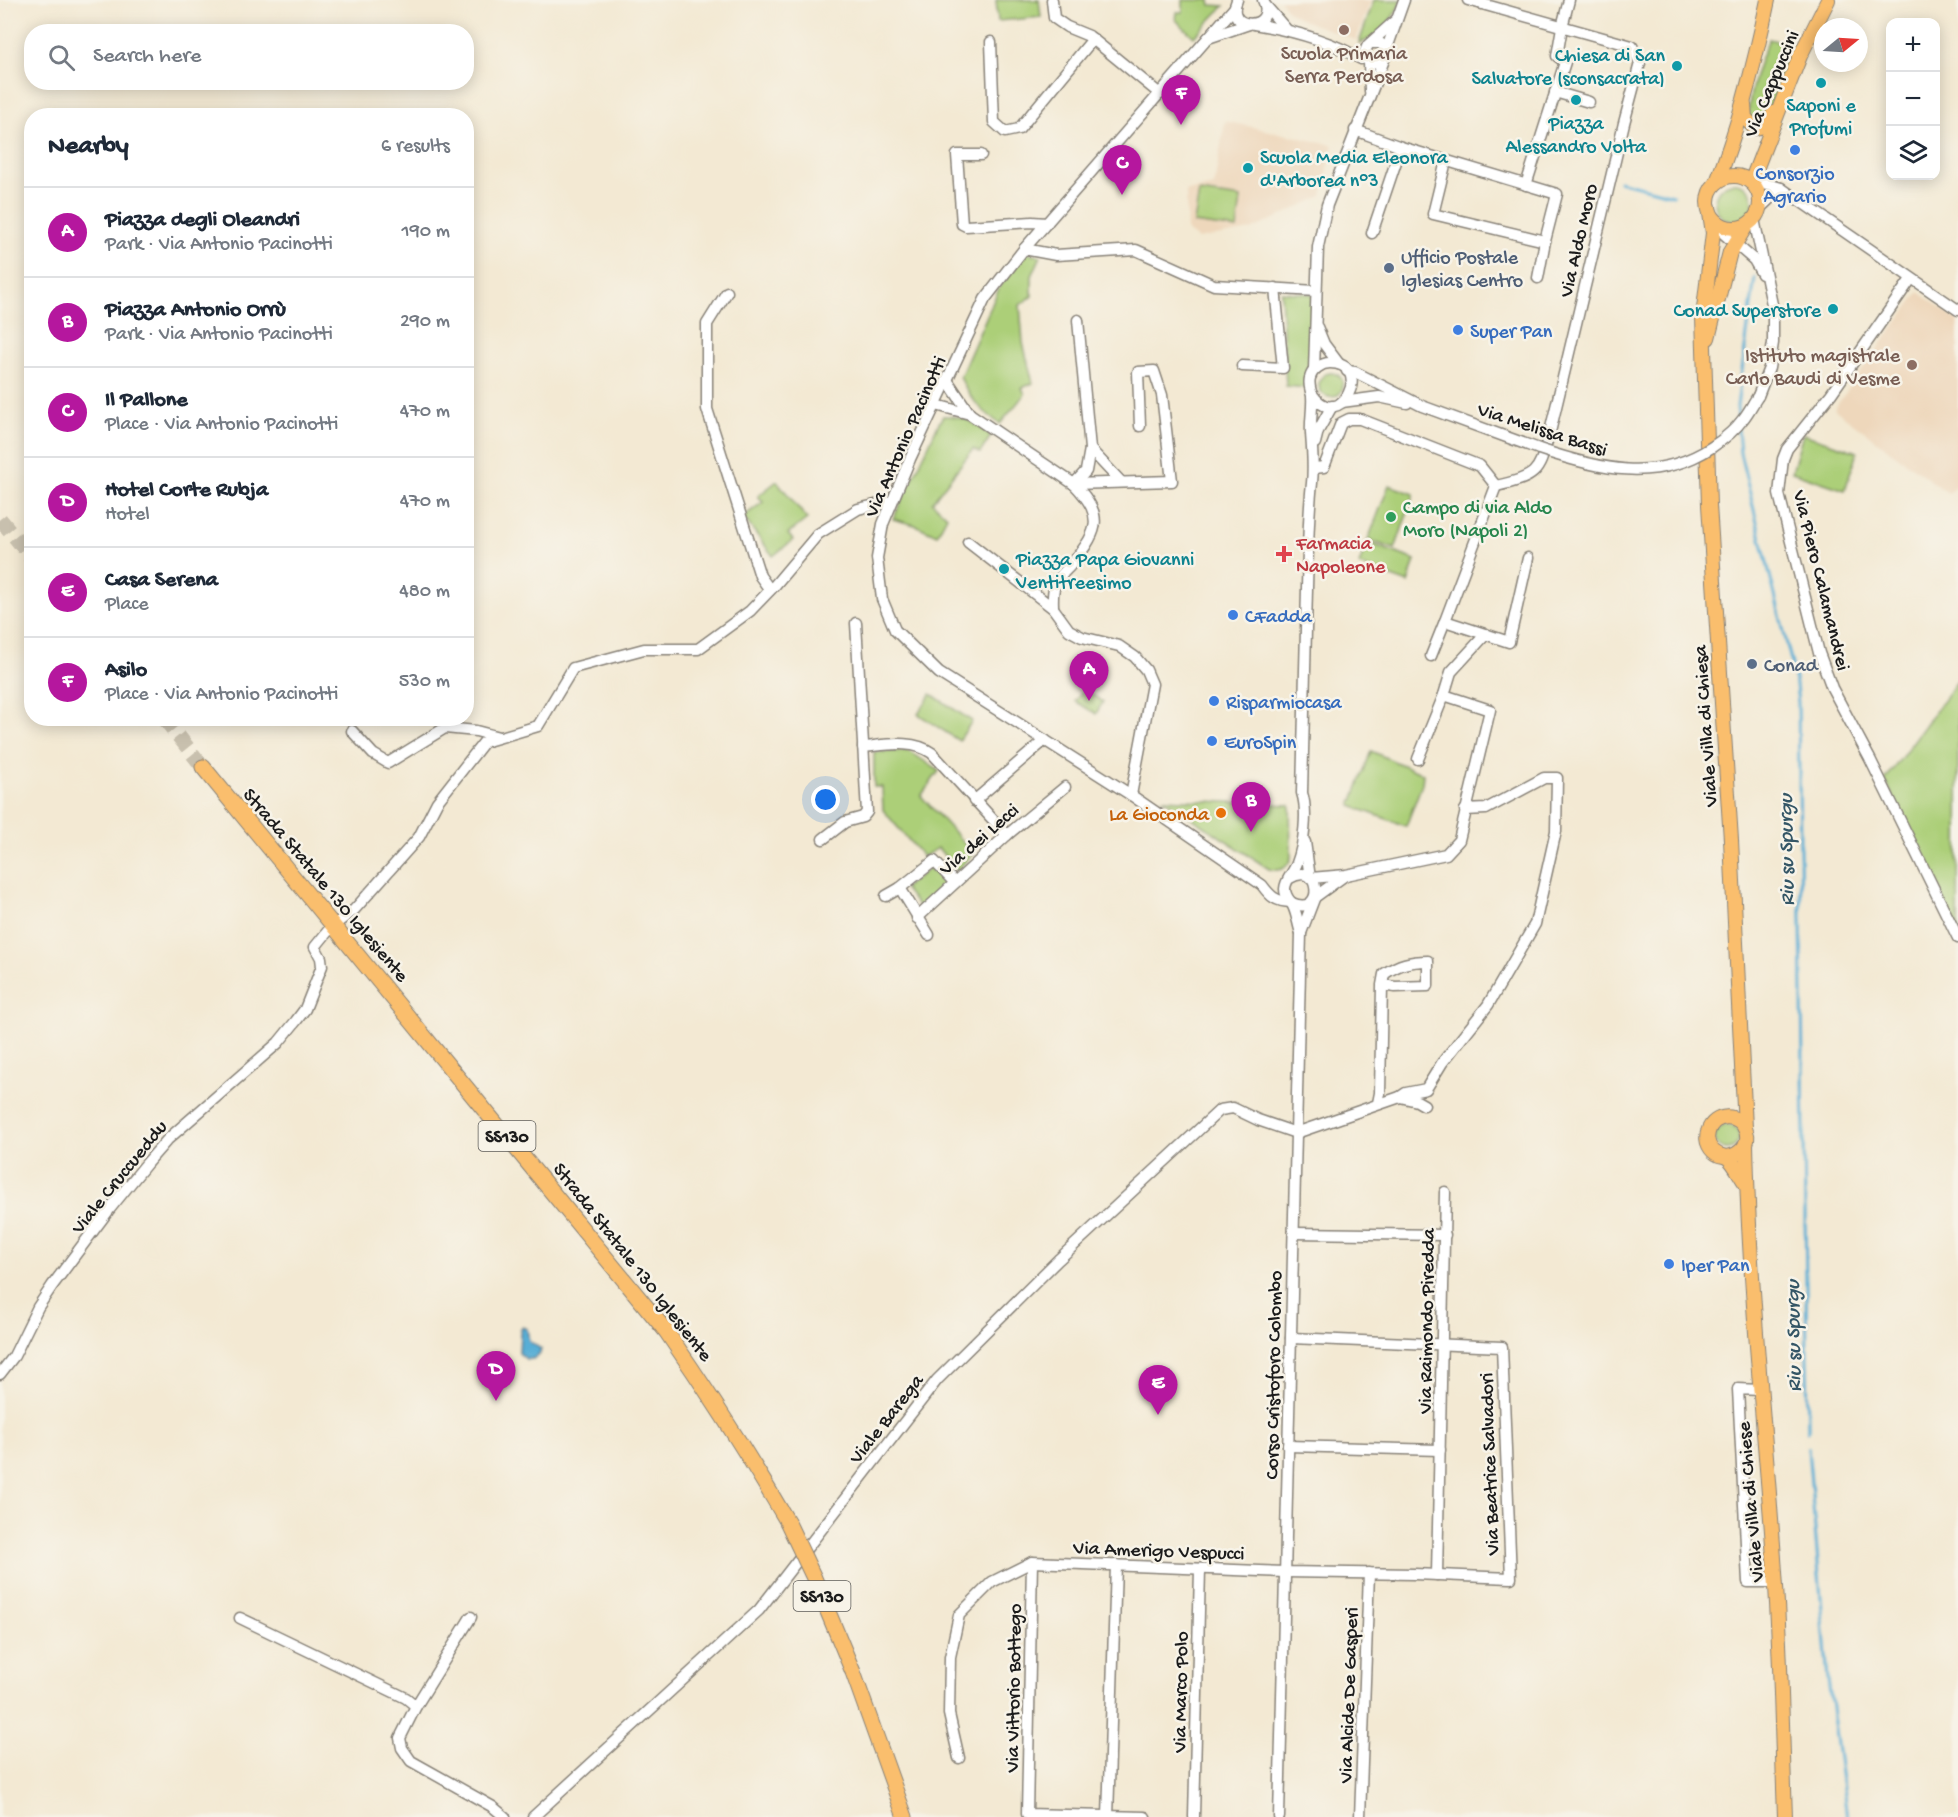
<!DOCTYPE html>
<html lang="en">
<head>
<meta charset="utf-8">
<style>
  body { margin:0; font-family:"Gochi Hand",sans-serif; background:#f6f6f7; color:#1f2937 }
  .controls { position:absolute; right:18px; top:18px; display:grid; overflow:hidden; border-radius:12px; box-shadow:0 3px 15px #0003 }
  .controls button { width:54px; height:54px; display:grid; place-items:center; padding:0; border:0; border-bottom:2px solid #e0e1e3; background:#fff; color:#1f2937; font:30px sans-serif }
  .compass { position:absolute; left:1814px; top:18px; width:54px; height:54px; border-radius:50%; background:#fff; box-shadow:0 3px 15px #0003; rotate:72deg }
  .you { position:absolute; left:826px; top:800px; width:21px; height:21px; margin:-15px; border:4px solid #fff; border-radius:50%; background:#1a73e8; box-shadow:0 0 0 9px #1a73e833 }
  .badge { display:grid; place-items:center; width:39px; height:39px; border-radius:50%; background:#b5179e; color:#fff; font-size:20px; font-weight:700 }
  .pin { position:absolute; translate:-50% -50px; filter:drop-shadow(0 2px 3px #0008) }
  .pin::after { content:''; position:absolute; top:32px; width:21px; height:18px; background:inherit; clip-path:polygon(0 0,100% 0,50% 100%) }
  .list { margin:0; padding:0; list-style:none }
  h2 { display:flex; justify-content:space-between; align-items:center; height:78px; margin:0; padding:0 24px; font-size:26px }
  h2 small { font-size:20px; font-weight:400; color:#747a83 }
  .list li { display:grid; grid-template-columns:39px 1fr auto; gap:18px; align-items:center; box-sizing:border-box; height:90px; padding:0 24px; border-top:2px solid #e0e1e3 }
  .list b { display:block; font-size:22px; white-space:nowrap }
  .list p { margin:0; font-size:20px; white-space:nowrap; color:#747a83 }
  .list em { font-size:20px; font-style:normal; color:#747a83 }
  .icon { flex:none; width:33px; height:33px; fill:none; stroke:currentColor; stroke-width:2; stroke-linecap:round; stroke-linejoin:round }
  .map { position:relative; flex:none; width:1958px; height:1817px; overflow:hidden }
  .search { position:absolute; background:#fff; box-shadow:0 3px 15px #0003; left:24px; top:24px; width:450px; height:66px; display:flex; align-items:center; gap:15px; box-sizing:border-box; padding:0 21px; border-radius:24px; color:#747a83; font-size:22px }
  .panel { position:absolute; background:#fff; box-shadow:0 3px 15px #0003; left:24px; top:108px; width:450px; height:618px; border-radius:24px }
  .map>svg:first-child { display:block }
  .built { fill:#eed7bb }
  .green { fill:#accf78; stroke:#64764a; stroke-width:1.5 }
  .water { fill:#59aed5; stroke:#3a6578; stroke-width:1.5 }
  .lines { fill:none; stroke-linecap:round; stroke-linejoin:round }
  .stream { stroke:#59aed5; stroke-width:3 }
  .highway-tunnel { stroke:#c8c0ae; stroke-width:15; stroke-dasharray:15 8; stroke-linecap:butt }
  .minor-casing { stroke:#888278; stroke-width:13 }
  .major-casing { stroke:#888278; stroke-width:16 }
  .highway-casing { stroke:#888278; stroke-width:17 }
  .minor { stroke:#fff; stroke-width:10 }
  .major { stroke:#fabe6d; stroke-width:14 }
  .highway { stroke:#fabe6d; stroke-width:15 }
  .minor-bridge-casing { stroke:#888278; stroke-width:13; stroke-linecap:butt }
  .highway-bridge-casing { stroke:#888278; stroke-width:17; stroke-linecap:butt }
  .minor-bridge { stroke:#fff; stroke-width:10 }
  .highway-bridge { stroke:#fabe6d; stroke-width:15 }
  .education-dot { fill:#8d6e63; stroke:#f7f3e8; stroke-width:2 }
  .culture-dot { fill:#0f9aa8; stroke:#f7f3e8; stroke-width:2 }
  .shop-dot { fill:#3f7fe0; stroke:#f7f3e8; stroke-width:2 }
  .service-dot { fill:#5c6f8a; stroke:#f7f3e8; stroke-width:2 }
  .leisure-dot { fill:#2e9e5b; stroke:#f7f3e8; stroke-width:2 }
  .health-dot { fill:#e0444e; stroke:#f7f3e8; stroke-width:2 }
  .food-dot { fill:#e8710a; stroke:#f7f3e8; stroke-width:2 }
  .labels { text-anchor:middle; stroke-width:5; stroke-linejoin:round; paint-order:stroke }
  .shield { fill:#f7f3e8; stroke:#5e5c59; stroke-width:1.5 }
  .shield-label { font-size:18px; font-weight:bold; fill:#1c1c1c }
  .education-label { font-size:20px; fill:#785e54; stroke:#f7f3e8 }
  .culture-label { font-size:20px; fill:#0d838f; stroke:#f7f3e8; text-anchor:end }
  .street-label { font-size:20px; fill:#1c1c1c; stroke:#f7f3e8 }
  .shop-label { font-size:20px; fill:#366cbe; stroke:#f7f3e8; text-anchor:start }
  .service-label { font-size:20px; fill:#4e5e75; stroke:#f7f3e8; text-anchor:start }
  .leisure-label { font-size:20px; fill:#27864d; stroke:#f7f3e8; text-anchor:start }
  .health-label { font-size:20px; fill:#be3a42; stroke:#f7f3e8; text-anchor:start }
  .food-label { font-size:20px; fill:#c56008; stroke:#f7f3e8; text-anchor:end }
  .water-label { font-size:21px; font-style:italic; fill:#345666; stroke:#f7f3e8 }
</style>
</head>
<body>
<div class="map">
<svg width="1958" height="1817" viewBox="0 0 1958 1817">
  <rect width="100%" height="100%" fill="#f7f3e8"/>
  <filter id="ink" filterUnits="userSpaceOnUse"><feTurbulence type="fractalNoise" baseFrequency=".0167" numOctaves="2"/><feDisplacementMap in="SourceGraphic" scale="12" xChannelSelector="R" yChannelSelector="G"/><feConvolveMatrix kernelMatrix="1 2 1 2 8 2 1 2 1" color-interpolation-filters="sRGB"/></filter>
  <filter id="wash" filterUnits="userSpaceOnUse"><feTurbulence type="fractalNoise" baseFrequency=".008" numOctaves="4" result="noise"/><feDisplacementMap in="SourceGraphic" scale="24" xChannelSelector="R" yChannelSelector="G"/><feGaussianBlur stdDeviation="1.35" result="paint"/><feColorMatrix in="noise" values="0 0 0 0 0 0 0 0 0 0 0 0 0 0 0 0 0 1.4 0 .05"/><feComposite in="paint" operator="in"/></filter>
  <g filter="url(#wash)">
    <rect width="100%" height="100%" fill="#f3e9d3"/>
    <g class="built">
      <path d="M1280 0H1371L1356 40 1303 20 1288 11Z"/>
      <path d="M1225 121 1333 145 1322 196 1251 230 1198 239 1187 231 1186 191 1214 186Z"/>
      <path d="M1919 292 1958 321V482L1949 494 1834 409Z"/>
    </g>
    <g class="green">
      <path d="M996 0H1039L1041 17 998 21Z"/>
      <path d="M1183 0H1210L1211 5 1224 6 1194 37 1176 20 1177 12H1183Z"/>
      <path d="M1374 0H1402C1393 19 1380 38 1359 43Z"/>
      <path d="M1769 39 1799 46 1777 106 1764 122 1755 121 1748 116C1750 91 1758 62 1769 39Z"/>
      <circle cx="1734" cy="202" r="19"/>
      <path d="M1199 192 1241 198 1237 229 1194 223Z"/>
      <path d="M1026 252 1041 256 1032 276V296L1020 305 1023 343 1033 383 1022 388 1025 394 1000 424C980 409 971 401 960 377L1000 286Z"/>
      <path d="M1281 292 1313 294V369L1307 388 1286 386Z"/>
      <circle cx="1331" cy="385" r="12"/>
      <path d="M943 416C966 416 974 422 991 436L980 453 973 449 932 502 947 516 937 535 915 525 893 519C903 497 914 477 924 455 931 442 935 428 943 416Z"/>
      <path d="M1803 434 1857 452 1845 490 1792 472Z"/>
      <path d="M777 481 807 519 788 534 793 540 773 556 743 517 763 502 758 496Z"/>
      <path d="M1389 485 1414 494 1395 549 1368 540Z"/>
      <path d="M1367 542 1415 560 1408 583 1359 565Z"/>
      <path d="M1958 680V930L1885 780Z"/>
      <path d="M1084 689 1103 702 1096 714 1075 701Z"/>
      <path d="M931 694 972 721 959 741 918 714Z"/>
      <path d="M909 751 939 771 921 796 973 853 957 871 938 848 923 857 883 810 882 787H874V752Z"/>
      <path d="M1371 751 1423 774 1422 784 1406 826 1351 806Z"/>
      <path d="M1163 799 1290 805 1291 858C1287 869 1280 872 1269 869Z"/>
      <path d="M935 864 950 883 920 909 904 888Z"/>
      <circle cx="1727" cy="1137" r="12"/>
    </g>
    <path class="water" d="M522 1327 527 1329 529 1341 541 1349 540 1353 533 1359H526L519 1353 520 1332Z"/>
    <g class="lines">
      <g class="stream">
        <path d="M1619 181 1673 195"/>
        <path d="M1738 419 1737 406 1755 277"/>
        <path d="M1738 429 1740 453 1795 677 1798 703 1808 1431"/>
        <path d="M1808 1448 1828 1679 1847 1817"/>
      </g>
    </g>
  </g>
  <g filter="url(#ink)">
    <g class="lines">
      <g class="highway-tunnel">
        <path d="M0 519 32 558"/>
        <path d="M164 718 203 767"/>
      </g>
      <g class="minor-casing">
        <g id="minor">
          <path d="M1052 0 1054 18 1067 27 1089 36 1160 94"/>
          <path d="M1237 0C1223 32 1278 31 1263 0"/>
          <path d="M1468 0 1632 46 1640 63 1624 123 1551 428C1538 470 1543 476 1496 486"/>
          <path d="M1266 6 1286 29"/>
          <path d="M1235 7 1024 249 985 299 910 459 883 524 877 558 882 599 895 630 939 673 1131 795 1262 885C1270 896 1276 902 1291 902"/>
          <path d="M1254 24C1291 30 1329 40 1361 59L1366 58"/>
          <path d="M1208 38 1249 24"/>
          <path d="M991 42 994 122 1005 132 1019 129 1093 39"/>
          <path d="M1371 43H1380L1385 47V57C1380 66 1370 65 1365 56V51L1368 45 1397 19"/>
          <path d="M1386 51 1404 0"/>
          <path d="M1369 62 1370 91"/>
          <path d="M1555 92 1589 102"/>
          <path d="M1355 130 1401 147 1557 194 1545 241 1538 278"/>
          <path d="M981 155H957L962 224 966 226 1032 222 1047 223"/>
          <path d="M1446 161 1433 214 1545 241"/>
          <path d="M1526 185 1565 62 1557 56 1562 27 1569 0"/>
          <path d="M1754 185 1761 182 1781 188 1958 310"/>
          <path d="M1759 209 1781 188"/>
          <path d="M1754 219 1773 309V343L1769 368 1758 396"/>
          <path d="M1720 224 1724 234 1754 260 1762 274"/>
          <path d="M1372 233 1401 147"/>
          <path d="M1024 249 1056 255 1136 250 1214 285 1316 291"/>
          <path d="M1911 279 1831 394 1787 449 1783 459 1779 494 1819 653 1832 688 1870 759 1958 938"/>
          <path d="M727 292 707 324V409L760 576 770 590"/>
          <path d="M1317 327 1324 344 1339 364"/>
          <path d="M1242 366 1283 368 1275 288"/>
          <path d="M1314 370 1318 247 1327 205 1384 60"/>
          <path d="M1347 371 1355 372 1422 406 1539 449"/>
          <path d="M947 380 970 414"/>
          <path d="M1342 402 1379 397 1407 403"/>
          <path d="M936 405 970 414 1074 484C1108 519 1096 534 1069 567 1064 572 1057 578 1055 585 1052 593 1053 600 1053 608"/>
          <path d="M1315 443 1318 431 1332 406"/>
          <path d="M1090 449 1121 482"/>
          <path d="M1314 468 1324 467 1341 423 1349 419H1360L1480 466 1496 486 1445 621 1509 642 1528 558"/>
          <path d="M1074 484 1172 481 1162 395 1154 371 1138 372 1140 426"/>
          <path d="M1074 484 1086 471 1090 449 1078 320"/>
          <path d="M968 542 1053 608 1069 630 1082 637 1119 646 1135 657 1146 670 1152 684 1131 795"/>
          <path d="M1431 656 1445 621"/>
          <path d="M352 731 373 754 388 763 445 728 476 731 499 737"/>
          <path d="M863 747C886 745 913 739 932 753L1007 835"/>
          <path d="M1418 759 1444 695"/>
          <path d="M974 801 1045 740"/>
          <path d="M823 839 845 822 863 817 867 812 856 623"/>
          <path d="M1305 842 1310 878"/>
          <path d="M1290 878C1321 859 1326 918 1292 903"/>
          <path d="M1311 878 1346 875 1446 854 1459 840 1490 710 1444 695 1451 672 1486 634"/>
          <path d="M900 888 929 935"/>
          <path d="M886 896 900 888 934 861 954 882"/>
          <path d="M1315 897 1344 876"/>
          <path d="M917 918 1007 835 1065 787"/>
          <path d="M338 922 354 910 419 837 437 802 484 742 538 726 573 668 644 649H698L750 611 775 585 818 534 858 509 892 501"/>
          <path d="M1301 933C1298 924 1297 914 1293 906 1290 900 1285 897 1285 889 1285 880 1294 872 1297 863 1304 845 1308 811 1302 793 1304 725 1305 656 1307 588 1308 553 1308 517 1312 483 1314 465 1312 450 1311 433 1310 421 1313 408 1312 396 1311 390 1308 385 1310 378 1312 370 1321 363 1330 363 1375 363 1340 435 1312 394"/>
          <path d="M1400 1097 1417 1101 1424 1105"/>
          <path d="M1378 1103 1380 1093 1382 985 1384 974C1399 964 1410 961 1428 961V986L1395 987 1382 985"/>
          <path d="M1296 1133 1400 1097 1406 1093 1426 1089 1442 1063 1488 1005 1535 924 1556 831 1557 778H1544L1486 809 1465 810"/>
          <path d="M1294 1233 1445 1235"/>
          <path d="M0 1374 14 1356 38 1307 52 1286 108 1211 147 1163 168 1139 278 1043 296 1021 305 1009 322 966 321 958 315 947 328 931"/>
          <path d="M1760 1390 1738 1389 1748 1582H1776"/>
          <path d="M1288 1446 1440 1450"/>
          <path d="M1032 1562 1027 1814 1145 1817"/>
          <path d="M1437 1575 1445 1192"/>
          <path d="M471 1617 416 1706 400 1738 402 1748 411 1761 493 1807 505 1817"/>
          <path d="M240 1618 406 1698 416 1706"/>
          <path d="M959 1758 949 1714 950 1657 959 1615 992 1582 1032 1562 1285 1572 1414 1574 1511 1578 1502 1347 1291 1338"/>
          <path d="M533 1817 759 1610 937 1380 1058 1260 1220 1110 1233 1108 1258 1120 1296 1133"/>
          <path d="M1108 1817 1116 1565"/>
          <path d="M1194 1817 1200 1569"/>
          <path d="M1279 1817 1301 933 1314 899"/>
          <path d="M1360 1817 1369 1573"/>
        </g>
      </g>
      <g class="major-casing">
        <g id="major">
          <path d="M1744 105 1745 118 1755 128 1765 126 1774 113"/>
          <circle cx="1734" cy="202" r="26"/>
          <path d="M1717 182C1740 123 1755 62 1768 0"/>
          <path d="M1751 182 1800 56 1828 0"/>
          <path d="M1709 207 1713 233 1703 317 1709 505 1731 840 1745 1128"/>
          <path d="M1708 338 1730 252 1746 226"/>
          <path d="M1746 1143C1749 1286 1765 1429 1775 1572 1781 1654 1782 1736 1785 1817"/>
          <path d="M1727 1157C1740 1155 1751 1144 1746 1131 1740 1112 1713 1113 1708 1132 1705 1141 1710 1151 1719 1155 1722 1156 1725 1156 1728 1158 1734 1162 1742 1179 1747 1185"/>
        </g>
      </g>
      <g class="highway-casing">
        <g id="highway">
          <path d="M203 767 666 1331C709 1393 749 1456 787 1521"/>
          <path d="M853 1672 905 1817"/>
        </g>
      </g>
      <use href="#minor" class="minor"/>
      <use href="#major" class="major"/>
      <use href="#highway" class="highway"/>
      <g class="minor-bridge-casing">
        <path id="minor-bridge" d="M1539 449C1598 469 1656 484 1712 447 1724 439 1735 430 1743 419 1749 412 1753 403 1758 396"/>
      </g>
      <g class="highway-bridge-casing">
        <path id="highway-bridge" d="M787 1521 814 1578 853 1672"/>
      </g>
      <use href="#minor-bridge" class="minor-bridge"/>
      <use href="#highway-bridge" class="highway-bridge"/>
    </g>
  </g>
  <g class="education-dot">
    <circle cx="1344" cy="30" r="6"/>
    <circle cx="1912" cy="365" r="6"/>
  </g>
  <g class="culture-dot">
    <circle cx="1677" cy="66" r="6"/>
    <circle cx="1821" cy="83" r="6"/>
    <circle cx="1576" cy="100" r="6"/>
    <circle cx="1248" cy="168" r="6"/>
    <circle cx="1833" cy="309" r="6"/>
    <circle cx="1004" cy="569" r="6"/>
  </g>
  <g class="shop-dot">
    <circle cx="1795" cy="150" r="6"/>
    <circle cx="1458" cy="330" r="6"/>
    <circle cx="1233" cy="615" r="6"/>
    <circle cx="1214" cy="701" r="6"/>
    <circle cx="1212" cy="741" r="6"/>
    <circle cx="1669" cy="1264" r="6"/>
  </g>
  <g class="service-dot">
    <circle cx="1389" cy="268" r="6"/>
    <circle cx="1752" cy="664" r="6"/>
  </g>
  <circle class="leisure-dot" cx="1391" cy="517" r="6"/>
  <path class="health-dot" d="M1281 545h6v6h6v6h-6v6h-6v-6h-6v-6h6z"/>
  <circle class="food-dot" cx="1221" cy="813" r="6"/>
  <g class="labels">
    <g class="shield">
      <rect x="478.5" y="1121" width="57" height="30" rx="4.5"/>
      <rect x="793.5" y="1581" width="57" height="30" rx="4.5"/>
    </g>
    <g class="shield-label">
      <text x="507" y="1142">SS130</text>
      <text x="822" y="1602">SS130</text>
    </g>
    <g class="education-label">
      <text x="1344" y="59">Scuola Primaria<tspan x="1344" dy="23">Serra Perdosa</tspan></text>
      <text x="1900" y="361" text-anchor="end">Istituto magistrale<tspan x="1900" dy="23">Carlo Baudi di Vesme</tspan></text>
    </g>
    <g class="culture-label">
      <text x="1665" y="61">Chiesa di San<tspan x="1665" dy="23">Salvatore (sconsacrata)</tspan></text>
      <text x="1821" y="111" text-anchor="middle">Saponi e<tspan x="1821" dy="23">Profumi</tspan></text>
      <text x="1576" y="129" text-anchor="middle">Piazza<tspan x="1576" dy="23">Alessandro Volta</tspan></text>
      <text x="1260" y="163" text-anchor="start">Scuola Media Eleonora<tspan x="1260" dy="23">d'Arborea n°3</tspan></text>
      <text x="1821" y="316">Conad Superstore</text>
      <text x="1016" y="565" text-anchor="start">Piazza Papa Giovanni<tspan x="1016" dy="23">Ventitreesimo</tspan></text>
    </g>
    <g class="street-label">
      <text transform="translate(1770 83) rotate(-67)" y="7">Via Cappuccini</text>
      <text transform="translate(1577 240) rotate(-77)" y="7">Via Aldo Moro</text>
      <text transform="translate(1543 428) rotate(18)" y="7">Via Melissa Bassi</text>
      <text transform="translate(904 436) rotate(-66)" y="7">Via Antonio Pacinotti</text>
      <text transform="translate(1823 580) rotate(76)" y="7">Via Piero Calamandrei</text>
      <text transform="translate(1704 726) rotate(-94)" y="7">Viale Villa di Chiesa</text>
      <text transform="translate(978 838) rotate(-41)" y="7">Via dei Lecci</text>
      <text transform="translate(327 884) rotate(50)" y="7">Strada Statale 130 Iglesiente</text>
      <text transform="translate(118 1176) rotate(-51)" y="7">Viale Cruccueddu</text>
      <text transform="translate(634 1261) rotate(52)" y="7">Strada Statale 130 Iglesiente</text>
      <text transform="translate(1425 1321) rotate(-89)" y="7">Via Raimondo Piredda</text>
      <text transform="translate(1272 1375) rotate(-89)" y="7">Corso Cristoforo Colombo</text>
      <text transform="translate(885 1418) rotate(-52)" y="7">Viale Barega</text>
      <text transform="translate(1488 1464) rotate(-92)" y="7">Via Beatrice Salvadori</text>
      <text transform="translate(1749 1502) rotate(-95)" y="7">Viale Villa di Chiese</text>
      <text transform="translate(1159 1549) rotate(2)" y="7">Via Amerigo Vespucci</text>
      <text transform="translate(1012 1688) rotate(-89)" y="7">Via Vittorio Bottego</text>
      <text transform="translate(1179 1692) rotate(-89)" y="7">Via Marco Polo</text>
      <text transform="translate(1347 1695) rotate(-88)" y="7">Via Alcide De Gasperi</text>
    </g>
    <g class="shop-label">
      <text x="1795" y="179" text-anchor="middle">Consorzio<tspan x="1795" dy="23">Agrario</tspan></text>
      <text x="1470" y="337">Super Pan</text>
      <text x="1245" y="622">CFadda</text>
      <text x="1226" y="708">Risparmiocasa</text>
      <text x="1224" y="748">EuroSpin</text>
      <text x="1681" y="1271">Iper Pan</text>
    </g>
    <g class="service-label">
      <text x="1401" y="263">Ufficio Postale<tspan x="1401" dy="23">Iglesias Centro</tspan></text>
      <text x="1764" y="671">Conad</text>
    </g>
    <g class="leisure-label">
      <text x="1403" y="513">Campo di via Aldo<tspan x="1403" dy="23">Moro (Napoli 2)</tspan></text>
    </g>
    <g class="health-label">
      <text x="1296" y="549">Farmacia<tspan x="1296" dy="23">Napoleone</tspan></text>
    </g>
    <g class="food-label">
      <text x="1209" y="820">La Gioconda</text>
    </g>
    <g class="water-label">
      <text transform="translate(1785 850) rotate(-91)" y="7">Riu su Spurgu</text>
      <text transform="translate(1792 1336) rotate(-91)" y="7">Riu su Spurgu</text>
    </g>
  </g>
</svg>
<div class="controls">
<button>+</button>
<button>−</button>
<button><svg class="icon" aria-label="layers" viewBox="0 0 24 24"><path d="M12 4l9 5-9 5-9-5zM3 14l9 5 9-5"/></svg></button>
</div>
<svg class="compass" viewBox="-18 -18 36 36"><path d="M0-13l5 13h-10z" fill="#e53935"/><path d="M0 13l5-13h-10z" fill="#747a83"/></svg>
<div class="you"></div>
<div class="pin badge" style="left:1089px;top:701px">A</div>
<div class="pin badge" style="left:1251px;top:832px">B</div>
<div class="pin badge" style="left:1122px;top:195px">C</div>
<div class="pin badge" style="left:496px;top:1401px">D</div>
<div class="pin badge" style="left:1158px;top:1415px">E</div>
<div class="pin badge" style="left:1181px;top:125px">F</div>
<div class="search"><svg class="icon" aria-label="search" viewBox="0 0 24 24"><circle cx="10" cy="10" r="6"/><path d="M15 15l6 6"/></svg>Search here</div>
<section class="panel">
<h2>Nearby<small>6 results</small></h2>
<ul class="list">
<li><span class="badge">A</span><div><b>Piazza degli Oleandri</b><p>Park · Via Antonio Pacinotti</p></div><em>190 m</em></li>
<li><span class="badge">B</span><div><b>Piazza Antonio Orrù</b><p>Park · Via Antonio Pacinotti</p></div><em>290 m</em></li>
<li><span class="badge">C</span><div><b>Il Pallone</b><p>Place · Via Antonio Pacinotti</p></div><em>470 m</em></li>
<li><span class="badge">D</span><div><b>Hotel Corte Rubja</b><p>Hotel</p></div><em>470 m</em></li>
<li><span class="badge">E</span><div><b>Casa Serena</b><p>Place</p></div><em>480 m</em></li>
<li><span class="badge">F</span><div><b>Asilo</b><p>Place · Via Antonio Pacinotti</p></div><em>530 m</em></li>
</ul>
</section>
</div>
</body>
</html>
